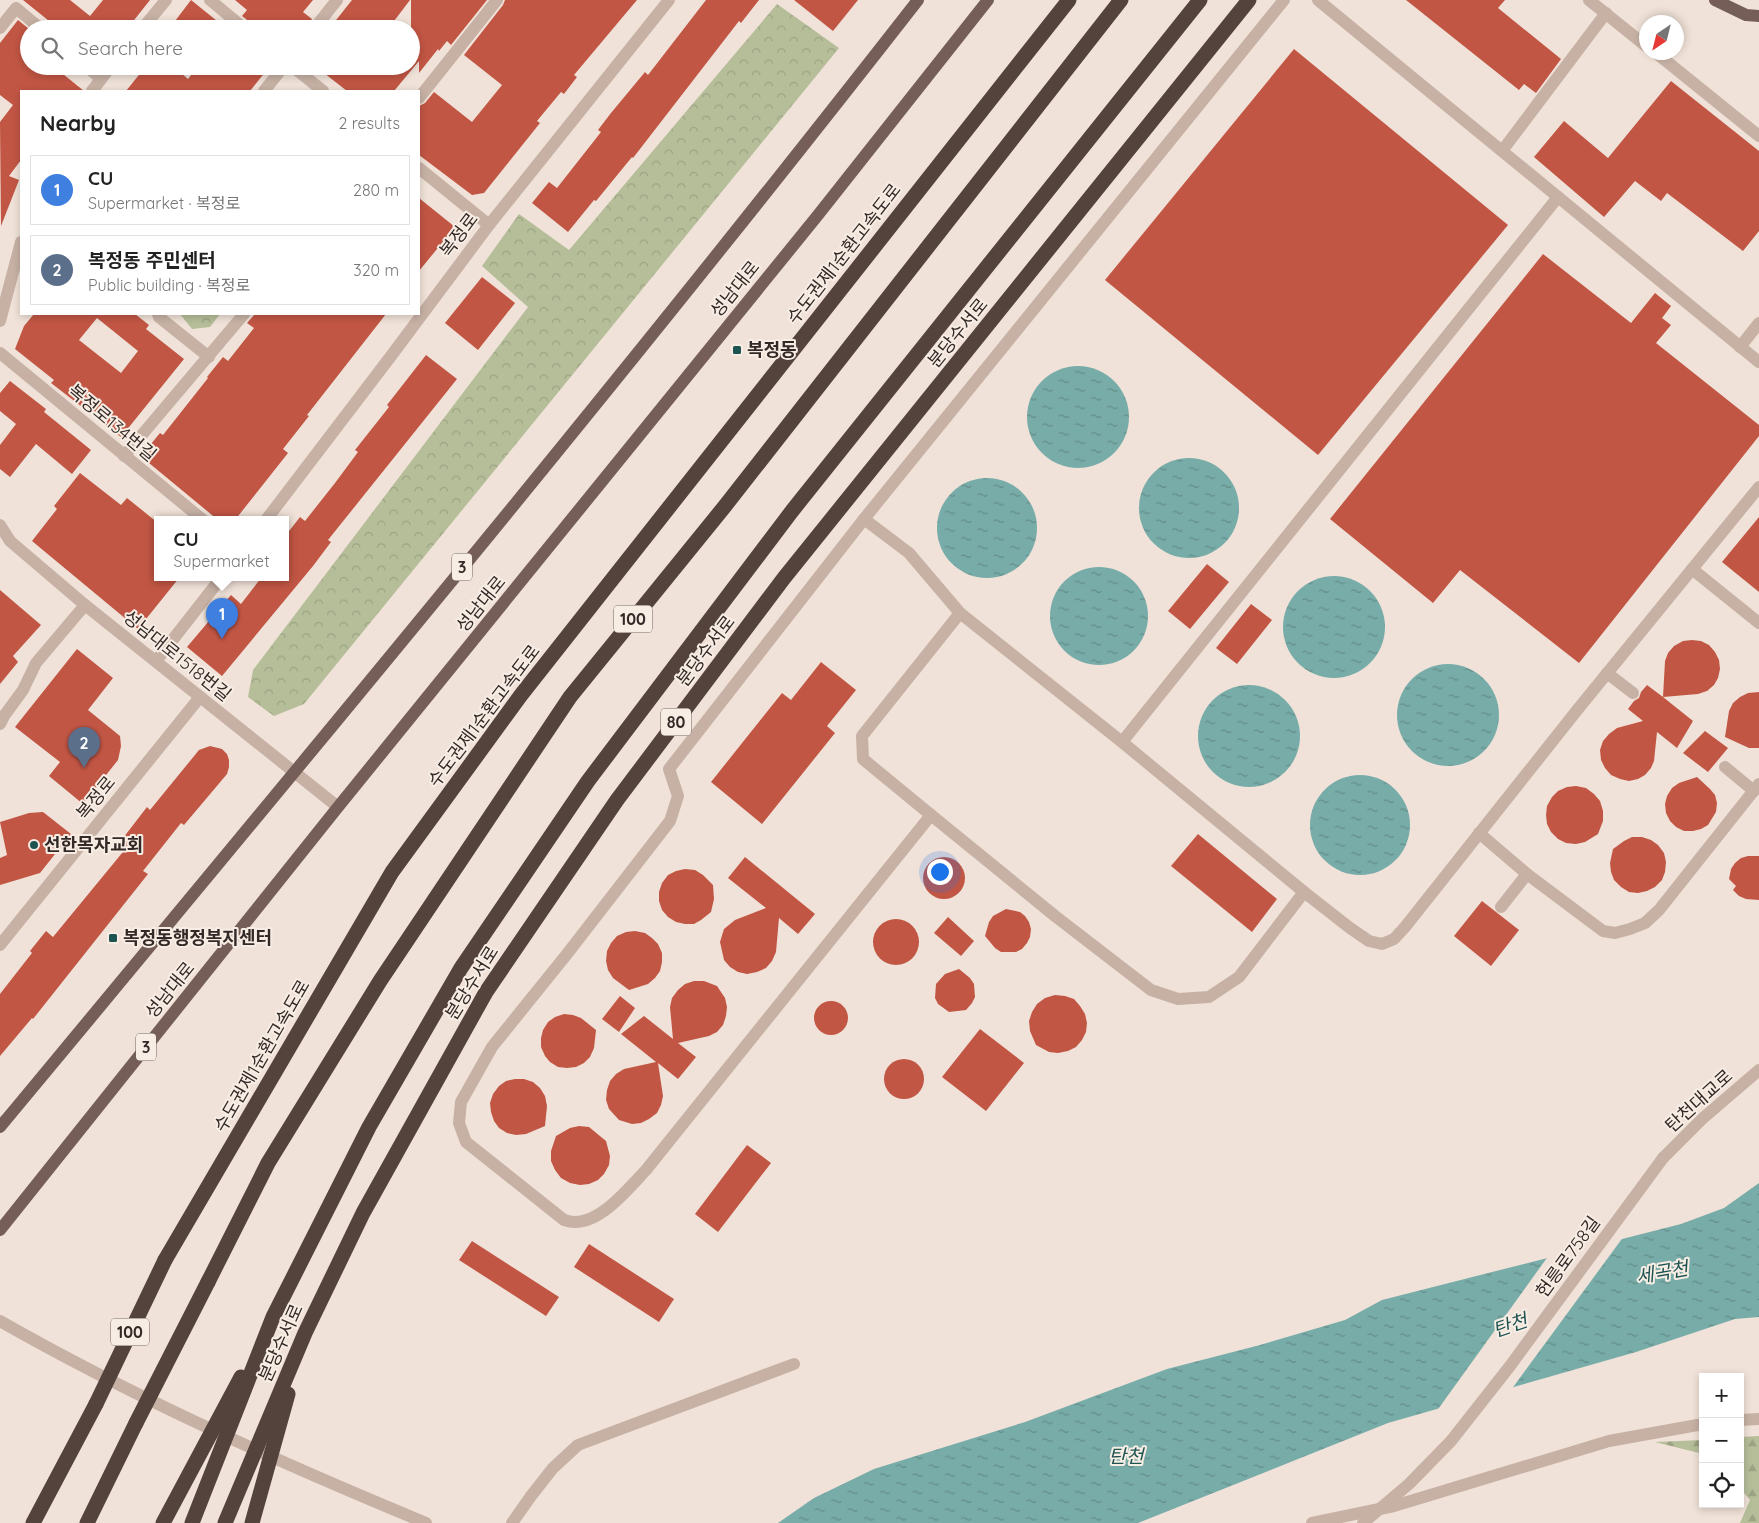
<!DOCTYPE html>
<html lang="en">
<head>
<meta charset="utf-8">
<style>
  body { margin:0; font-family:Quicksand,"Noto Sans KR",sans-serif; background:#f6f6f6; color:#222 }
  .controls { position:absolute; right:15px; bottom:15px; display:grid; overflow:hidden; border-radius:0px; box-shadow:0 2px 8px #0003 }
  .controls button { width:45px; height:45px; display:grid; place-items:center; padding:0; border:0; border-bottom:1px solid #e0e0e0; background:#fff; color:#222; font:25px sans-serif }
  .compass { position:absolute; left:1639px; top:15px; width:45px; height:45px; border-radius:50%; background:#fff; box-shadow:0 2px 8px #0003; rotate:215deg }
  .you { position:absolute; left:939px; top:871px; width:18px; height:18px; margin:-12px; border:4px solid #fff; border-radius:50%; background:#1a73e8; box-shadow:0 0 0 8px #1a73e833 }
  .badge { display:grid; place-items:center; width:32px; height:32px; border-radius:50%; background:#7c3aed; color:#fff; font-size:16px; font-weight:700 }
  .pin { position:absolute; translate:-50% -41px; filter:drop-shadow(0 1px 2px #0008) }
  .pin::after { content:''; position:absolute; top:26px; width:18px; height:15px; background:inherit; clip-path:polygon(0 0,100% 0,50% 100%) }
  .popup { position:absolute; left:154px; top:516px; width:135px; height:65px; box-sizing:border-box; display:grid; place-content:center; border-radius:0px; background:#fff; filter:drop-shadow(0 1px 4px #0005); font-size:16px; white-space:nowrap; color:#767676 }
  .popup b { font-size:19px; color:#222 }
  .popup::after { content:''; position:absolute; left:50%; top:100%; margin-left:-10px; border:10px solid transparent; border-top-color:#fff }
  .list { margin:0; padding:0; list-style:none }
  h2 { display:flex; justify-content:space-between; align-items:center; height:65px; margin:0; padding:0 20px; font-size:21px }
  h2 small { font-size:16px; font-weight:400; color:#767676 }
  .list li { display:grid; grid-template-columns:32px 1fr auto; gap:15px; align-items:center; box-sizing:border-box; height:70px; margin:0 10px 10px; padding:0 10px; border:1px solid #e0e0e0; border-radius:0px }
  .list b { display:block; font-size:19px; white-space:nowrap }
  .list p { margin:0; font-size:16px; white-space:nowrap; color:#767676 }
  .list em { font-size:16px; font-style:normal; color:#767676 }
  .icon { flex:none; width:28px; height:28px; fill:none; stroke:currentColor; stroke-width:2; stroke-linecap:round; stroke-linejoin:round }
  .map { position:relative; flex:none; width:1759px; height:1523px; overflow:hidden }
  .search { position:absolute; background:#fff; box-shadow:0 2px 8px #0003; left:20px; top:20px; width:400px; height:55px; display:flex; align-items:center; gap:12px; box-sizing:border-box; padding:0 18px; border-radius:28px; color:#767676; font-size:19px }
  .panel { position:absolute; background:#fff; box-shadow:0 2px 8px #0003; left:20px; top:90px; width:400px; height:225px; border-radius:0px }
  .map>svg:first-child { display:block }
  .forest { fill:url(#forest-firs) }
  .park { fill:url(#park-crowns) }
  .water { fill:url(#water-ripples) }
  .pier { fill:#f0e2d8 }
  .building { fill:#c25644; fill-rule:evenodd }
  .lines { fill:none; stroke-linecap:round; stroke-linejoin:round }
  .minor { stroke:#c7b1a5; stroke-width:12 }
  .major { stroke:#755e57; stroke-width:12 }
  .highway { stroke:#54423d; stroke-width:15 }
  .minor-bridge { stroke:#c7b1a5; stroke-width:12 }
  .highway-bridge { stroke:#54423d; stroke-width:15 }
  .poi-dot { fill:#1d5351; stroke:#f8ede4; stroke-width:2 }
  .labels { text-anchor:middle; stroke-width:4; stroke-linejoin:round; paint-order:stroke }
  .shield { fill:#f8ede4; stroke:#6e645f; stroke-width:1 }
  .shield-label { font-size:16px; font-weight:bold; fill:#332926 }
  .street-label { font-size:18px; fill:#332926; stroke:#f8ede4 }
  .poi-label { font-size:18px; font-weight:bold; fill:#332926; stroke:#f8ede4; text-anchor:start }
  .water-label { font-size:19px; font-style:italic; fill:#1d5351; stroke:#f8ede4 }
</style>
</head>
<body>
<div class="map">
<svg width="1759" height="1523" viewBox="0 0 1759 1523">
  <defs>
    <pattern id="forest-firs" width="22" height="20" patternUnits="userSpaceOnUse" patternTransform="scale(1.25)"><rect width="22" height="20" fill="#b5be99"/><path d="M5 1l3.5 6h-7zM16 11l3.5 6h-7z" fill="#9ca384"/></pattern>
    <pattern id="park-crowns" width="20" height="18" patternUnits="userSpaceOnUse" patternTransform="scale(1.25)"><rect width="20" height="18" fill="#b5be99"/><path d="M2 6a3 3 0 1 1 6 0M12 15a3 3 0 1 1 6 0" fill="none" stroke="#9ca384"/></pattern>
    <pattern id="water-ripples" width="26" height="14" patternUnits="userSpaceOnUse" patternTransform="scale(1.25)"><rect width="26" height="14" fill="#78aca9"/><path d="M2 4q2-2 4 0t4 0M15 11q2-2 4 0t4 0" fill="none" stroke="#638c89"/></pattern>
  </defs>
  <rect width="100%" height="100%" fill="#f0e2d8"/>
  <g class="forest">
    <path d="M1759 1436V1523H1740L1750 1500 1740 1488V1437Z"/>
    <path d="M1703 1440V1454L1655 1442Z"/>
  </g>
  <g class="park">
    <path d="M777 4 839 48 304 704 274 716 248 697 253 670 528 307 482 266 519 214 569 250Z"/>
    <path d="M180 314H220L210 327 192 329Z"/>
  </g>
  <g class="water">
    <circle cx="1078" cy="417" r="51"/>
    <circle cx="1189" cy="508" r="50"/>
    <circle cx="987" cy="528" r="50"/>
    <circle cx="1099" cy="616" r="49"/>
    <circle cx="1334" cy="627" r="51"/>
    <circle cx="1448" cy="715" r="51"/>
    <circle cx="1249" cy="736" r="51"/>
    <circle cx="1360" cy="825" r="50"/>
    <path d="M1759 1183V1317L1735 1319 1636 1352 1388 1423 1138 1523H778L814 1498 874 1469 1025 1422 1167 1369 1260 1345 1345 1320 1382 1300 1681 1224 1724 1208Z"/>
  </g>
  <path class="pier" d="M1624 1236 1511 1390 1436 1412 1549 1255Z"/>
  <g class="building">
    <path d="M23 0H70L90 16 103 0H150L127 29H59Z"/>
    <path d="M191 0 227 29H169Z"/>
    <path d="M235 0H313L303 12 312 19 306 29H253L251 23 242 16 247 10Z"/>
    <path d="M352 0H410L388 29H329Z"/>
    <path d="M411 0H487L451 45 447 41 439 51 438 49 419 73V61L394 91H347L315 66H411Z"/>
    <path d="M505 0H637L574 75 577 77 564 94 561 92 537 121 540 123 484 193 472 195 419 155V106L425 103 434 92 472 122 502 85 464 55 503 5Z"/>
    <path d="M706 0H759L741 23 739 21 633 158 632 157 596 201 594 200 568 232 532 203 549 182 557 188 601 132 598 130 611 113 645 72 648 75Z"/>
    <path d="M794 0H858L833 31Z"/>
    <path d="M1406 0H1505L1498 8 1561 59 1536 93 1524 84 1519 90Z"/>
    <path d="M18 20 29 29V66H53L84 91H21V160L9 176 19 180 1 226 0 122 13 105 0 95V43Z"/>
    <path d="M1294 49 1508 225 1318 455 1105 280Z"/>
    <path d="M146 66H173L188 79 198 66H270L250 91H126Z"/>
    <path d="M1671 81 1759 151V231L1743 251 1667 193 1661 201 1635 181 1604 217 1534 157 1564 121 1608 158Z"/>
    <path d="M419 198 455 227 419 271Z"/>
    <path d="M1543 254 1631 323 1655 293 1671 306 1662 318 1671 325 1656 343 1759 425V436L1579 663 1460 570 1433 603 1330 519Z"/>
    <path d="M482 277 515 303 478 350 445 323Z"/>
    <path d="M34 314H135L149 325 146 329 184 359 121 437 51 383 54 380 15 349 24 326ZM97 318 138 351 121 373 79 340Z"/>
    <path d="M255 314H386L307 415 309 416 283 449 288 453 235 520H218L149 463 146 450 160 433 163 435 208 378 207 377 223 357 228 361 254 328 247 323Z"/>
    <path d="M426 355 457 379 328 540 331 542 313 566 222 676 187 647 231 595 241 604 261 578H286V535L300 517 305 521 335 483 358 452 355 450 389 407 387 405Z"/>
    <path d="M10 381 46 409 44 412 91 450 72 474 36 444 10 477 0 469V445L16 424 0 411V393Z"/>
    <path d="M80 473 121 505 127 498 158 523V578H179L138 629 32 541 57 509 54 506Z"/>
    <path d="M1759 517V592L1722 562Z"/>
    <path d="M1207 564 1229 582 1190 629 1168 611Z"/>
    <path d="M0 590 41 625 13 656 18 662 0 684Z"/>
    <path d="M1251 604 1272 620 1237 664 1216 648Z"/>
    <path d="M1692 640 1701 641 1709 645 1715 652 1719 660 1720 669 1718 678 1714 685 1707 691 1698 694 1663 697 1693 721 1677 748 1657 732 1654 761 1651 768 1645 775 1638 779 1629 781 1620 779 1611 775 1605 768 1601 760 1600 750 1603 741 1609 734 1617 728 1643 721 1628 709 1634 701 1639 698 1641 692 1647 685 1663 697 1665 661 1668 653 1674 646 1683 641Z"/>
    <path d="M77 649 113 678 88 710 120 736 121 746 118 760 83 804 49 776 60 762 15 727Z"/>
    <path d="M821 662 856 690 827 726 835 733 762 824 711 782 782 693 791 700Z"/>
    <path d="M1759 692V748H1749L1725 737 1729 711 1733 703 1740 697 1748 693Z"/>
    <path d="M1705 731 1728 748 1708 772 1683 753Z"/>
    <path d="M210 746 222 749 227 754 229 760V767L227 774 184 825 181 823 143 871 148 874 33 1019 32 1018 0 1056V994L32 953 30 951 46 931 53 937 127 847 120 842 147 807 150 810 199 750Z"/>
    <path d="M1697 777 1710 789 1715 795 1717 803 1716 812 1708 825 1701 829 1693 831H1684L1676 827 1670 821 1666 813 1665 804 1667 796 1672 788 1679 783Z"/>
    <path d="M1576 786 1586 788 1594 794 1600 801 1603 811V821L1598 834 1585 842 1576 844 1566 843 1558 839 1551 832 1547 824 1546 815 1547 806 1552 797 1558 791 1567 787Z"/>
    <path d="M43 812 71 834 40 873 0 885V858L7 855 0 822 29 813Z"/>
    <path d="M1198 834 1277 899 1252 932 1171 866Z"/>
    <path d="M1632 837H1642L1651 840 1658 845 1664 853 1666 862 1665 872 1662 880 1655 887 1647 891 1638 893 1629 892 1621 887 1614 880 1611 872 1610 863 1613 849 1624 841Z"/>
    <path d="M1748 856H1759V900L1746 899 1739 896 1733 890 1736 886 1729 879 1731 869 1735 863 1741 858Z"/>
    <path d="M745 857 815 914 798 934 779 918 776 952 772 961 766 968 757 972 747 974 738 972 730 967 724 960 720 942 724 929 735 920 766 908 728 878Z"/>
    <circle cx="944" cy="878" r="21"/>
    <path d="M685 869 695 870 703 875 713 885 714 899 711 912 701 920 694 924H685L676 922 668 917 662 910 659 901V892L662 883 668 875 676 871Z"/>
    <path d="M1482 901 1519 930 1491 966 1454 936Z"/>
    <path d="M1006 909 1020 912 1025 916 1029 922 1031 929 1030 937 1027 943 1022 949 1016 952H1001L995 948 985 936 989 922 993 916Z"/>
    <path d="M948 917 974 941 961 956 934 933Z"/>
    <circle cx="896" cy="942" r="23"/>
    <path d="M635 931 645 933 652 938 658 944 662 953V962L660 971 655 978 648 984 629 990 613 978 608 970 606 961 607 951 611 943 617 936 626 932Z"/>
    <path d="M959 969 970 978 974 984 975 997 972 1003 966 1010 949 1012 938 1004 935 998 936 984 945 974Z"/>
    <path d="M694 981H704L717 986 725 998 727 1007 726 1016 723 1025 717 1032 709 1036 678 1043 696 1057 678 1079 658 1063 663 1096 661 1105 657 1113 649 1119 641 1123 632 1124 619 1120 609 1109 606 1100 607 1090 610 1081 616 1074 624 1069 656 1062 621 1034 644 1016 673 1039 670 1007 672 998 678 990 685 984Z"/>
    <path d="M1055 995 1065 996 1074 999 1080 1006 1085 1014 1087 1023 1086 1032 1082 1040 1076 1047 1068 1051 1058 1053 1049 1052 1036 1045 1030 1031 1029 1021 1032 1012 1037 1004 1045 998Z"/>
    <path d="M620 996 635 1008 619 1032 602 1019Z"/>
    <circle cx="831" cy="1018" r="17"/>
    <path d="M564 1014 573 1015 581 1018 596 1030 594 1048 590 1057 584 1063 576 1067 567 1068 558 1067 550 1062 545 1056 541 1047V1038L543 1030 548 1022 555 1017Z"/>
    <path d="M980 1029 1024 1063 986 1111 942 1077Z"/>
    <circle cx="904" cy="1079" r="20"/>
    <path d="M515 1079H524L533 1082 540 1088 545 1096 547 1106 545 1126 526 1134 516 1135 507 1133 499 1128 494 1121 491 1112 490 1103 493 1094 499 1086 506 1081Z"/>
    <path d="M579 1126 589 1127 606 1141 610 1156 609 1165 604 1174 598 1180 589 1184 580 1185 570 1183 561 1178 555 1170 551 1161V1151L556 1136 570 1128Z"/>
    <path d="M747 1145 771 1163 718 1232 695 1214Z"/>
    <path d="M472 1241 559 1297 546 1316 459 1260Z"/>
    <path d="M589 1244 674 1299 659 1322 574 1267Z"/>
  </g>
  <g class="lines">
    <g class="minor">
      <path d="M210 0 245 29"/>
      <path d="M1318 0 1759 362"/>
      <path d="M1589 0 1646 46"/>
      <path d="M0 28 16 8 41 29"/>
      <path d="M142 29 166 0"/>
      <path d="M314 29 337 0"/>
      <path d="M1655 52 1759 136"/>
      <path d="M86 66 101 79"/>
      <path d="M292 66 323 91"/>
      <path d="M92 91 111 66"/>
      <path d="M264 91 284 66"/>
      <path d="M419 98 497 0"/>
      <path d="M1502 151 1606 13"/>
      <path d="M419 168 489 225"/>
      <path d="M158 314 159 317 209 357"/>
      <path d="M0 321 21 242"/>
      <path d="M1740 347 1759 323"/>
      <path d="M0 353 203 520"/>
      <path d="M124 456 244 314"/>
      <path d="M864 519 909 553 960 613 1122 742 1304 892 1350 928 1369 941 1382 944 1394 939 1405 927 1578 709 1759 487"/>
      <path d="M266 520 391 356 489 225 669 0"/>
      <path d="M0 525 10 541 85 605 338 807"/>
      <path d="M1692 569 1759 623"/>
      <path d="M960 613 862 736 863 759 931 815 646 1170C629 1188 602 1222 575 1222 572 1222 567 1221 564 1220L466 1142 459 1123 461 1102 492 1047 567 954 670 821 678 796 669 769 864 519 1284 0"/>
      <path d="M156 661 221 578"/>
      <path d="M1607 673 1633 693"/>
      <path d="M0 724 4 716 23 690 36 663 85 605"/>
      <path d="M1122 742 1558 197"/>
      <path d="M1725 767 1754 791"/>
      <path d="M931 815 1055 916 1151 990 1178 999 1209 997 1239 977 1304 892"/>
      <path d="M1479 833 1527 874 1603 931 1615 933 1630 929 1645 923 1659 910 1759 784"/>
      <path d="M1501 907 1527 874"/>
      <path d="M0 945 200 697"/>
      <path d="M1663 1158 1702 1119 1759 1070"/>
      <path d="M0 1321C137 1399 281 1463 426 1523"/>
      <path d="M1740 1420 1759 1419"/>
      <path d="M512 1523 531 1496 553 1468 578 1445 794 1364"/>
      <path d="M1312 1523 1394 1506 1609 1441 1703 1424"/>
    </g>
    <g class="major">
      <path d="M1715 0 1746 15 1759 16"/>
      <path d="M0 1127C309 755 620 382 918 0"/>
      <path d="M0 1230 338 807 818 215 988 0"/>
    </g>
    <g class="highway">
      <path d="M165 1260 392 872 521 695 1069 0"/>
      <path d="M208 1282 268 1163 380 981 570 697 725 506 1121 0"/>
      <path d="M33 1523 96 1404"/>
      <path d="M87 1523 136 1423"/>
    </g>
    <path class="minor-bridge" d="M1363 1523 1409 1484 1451 1441 1510 1366 1663 1158"/>
    <g class="highway-bridge">
      <path d="M96 1404 165 1260"/>
      <path d="M136 1423 208 1282"/>
      <path d="M163 1523 241 1377"/>
      <path d="M192 1523 273 1317 369 1127 461 968 588 781 792 511 1200 0"/>
      <path d="M225 1523 305 1333 363 1213 486 992 617 800 784 578 1249 0"/>
      <path d="M252 1523 288 1394"/>
    </g>
  </g>
  <g class="poi-dot">
    <rect x="732" y="345" width="10" height="10" rx="2.5"/>
    <circle cx="34" cy="845" r="5"/>
    <rect x="108" y="933" width="10" height="10" rx="2.5"/>
  </g>
  <g class="labels">
    <g class="shield">
      <rect x="452" y="553.5" width="20" height="27" rx="4"/>
      <rect x="614" y="605.5" width="38" height="27" rx="4"/>
      <rect x="661" y="708.5" width="30" height="27" rx="4"/>
      <rect x="136" y="1033.5" width="20" height="27" rx="4"/>
      <rect x="111" y="1318.5" width="38" height="27" rx="4"/>
    </g>
    <g class="shield-label">
      <text x="462" y="573">3</text>
      <text x="633" y="625">100</text>
      <text x="676" y="728">80</text>
      <text x="146" y="1053">3</text>
      <text x="130" y="1338">100</text>
    </g>
    <g class="street-label">
      <text transform="translate(459 235) rotate(-53)" y="6">복정로</text>
      <text transform="translate(844 254) rotate(-52)" y="6">수도권제1순환고속도로</text>
      <text transform="translate(735 289) rotate(-51)" y="6">성남대로</text>
      <text transform="translate(958 333) rotate(-51)" y="6">분당수서로</text>
      <text transform="translate(112 423) rotate(40)" y="6">복정로134번길</text>
      <text transform="translate(481 604) rotate(-51)" y="6">성남대로</text>
      <text transform="translate(706 651) rotate(-53)" y="6">분당수서로</text>
      <text transform="translate(177 656) rotate(39)" y="6">성남대로1518번길</text>
      <text transform="translate(484 716) rotate(-53)" y="6">수도권제1순환고속도로</text>
      <text transform="translate(96 798) rotate(-51)" y="6">복정로</text>
      <text transform="translate(472 983) rotate(-58)" y="6">분당수서로</text>
      <text transform="translate(170 990) rotate(-51)" y="6">성남대로</text>
      <text transform="translate(262 1056) rotate(-60)" y="6">수도권제1순환고속도로</text>
      <text transform="translate(1699 1101) rotate(-42)" y="6">탄천대교로</text>
      <text transform="translate(1568 1257) rotate(-54)" y="6">헌릉로758길</text>
      <text transform="translate(281 1343) rotate(-66)" y="6">분당수서로</text>
    </g>
    <g class="poi-label">
      <text x="747" y="356">복정동</text>
      <text x="44" y="851">선한목자교회</text>
      <text x="123" y="944">복정동행정복지센터</text>
    </g>
    <g class="water-label">
      <text transform="translate(1662 1272) rotate(-10)" y="7">세곡천</text>
      <text transform="translate(1510 1325) rotate(-19)" y="7">탄천</text>
      <text x="1126" y="1463">탄천</text>
    </g>
  </g>
</svg>
<div class="controls">
<button>+</button>
<button>−</button>
<button><svg class="icon" aria-label="locate" viewBox="0 0 24 24"><circle cx="12" cy="12" r="6"/><path d="M12 2v4M12 18v4M2 12h4M18 12h4"/></svg></button>
</div>
<svg class="compass" viewBox="-18 -18 36 36"><path d="M0-13l5 13h-10z" fill="#e53935"/><path d="M0 13l5-13h-10z" fill="#767676"/></svg>
<div class="you"></div>
<div class="pin badge" style="left:222px;top:639px;background:#3f7fe0">1</div>
<div class="popup"><b>CU</b>Supermarket</div>
<div class="pin badge" style="left:84px;top:768px;background:#5c6f8a">2</div>
<div class="search"><svg class="icon" aria-label="search" viewBox="0 0 24 24"><circle cx="10" cy="10" r="6"/><path d="M15 15l6 6"/></svg>Search here</div>
<section class="panel">
<h2>Nearby<small>2 results</small></h2>
<ul class="list">
<li><span class="badge" style="background:#3f7fe0">1</span><div><b>CU</b><p>Supermarket · 복정로</p></div><em>280 m</em></li>
<li><span class="badge" style="background:#5c6f8a">2</span><div><b>복정동 주민센터</b><p>Public building · 복정로</p></div><em>320 m</em></li>
</ul>
</section>
</div>
</body>
</html>
